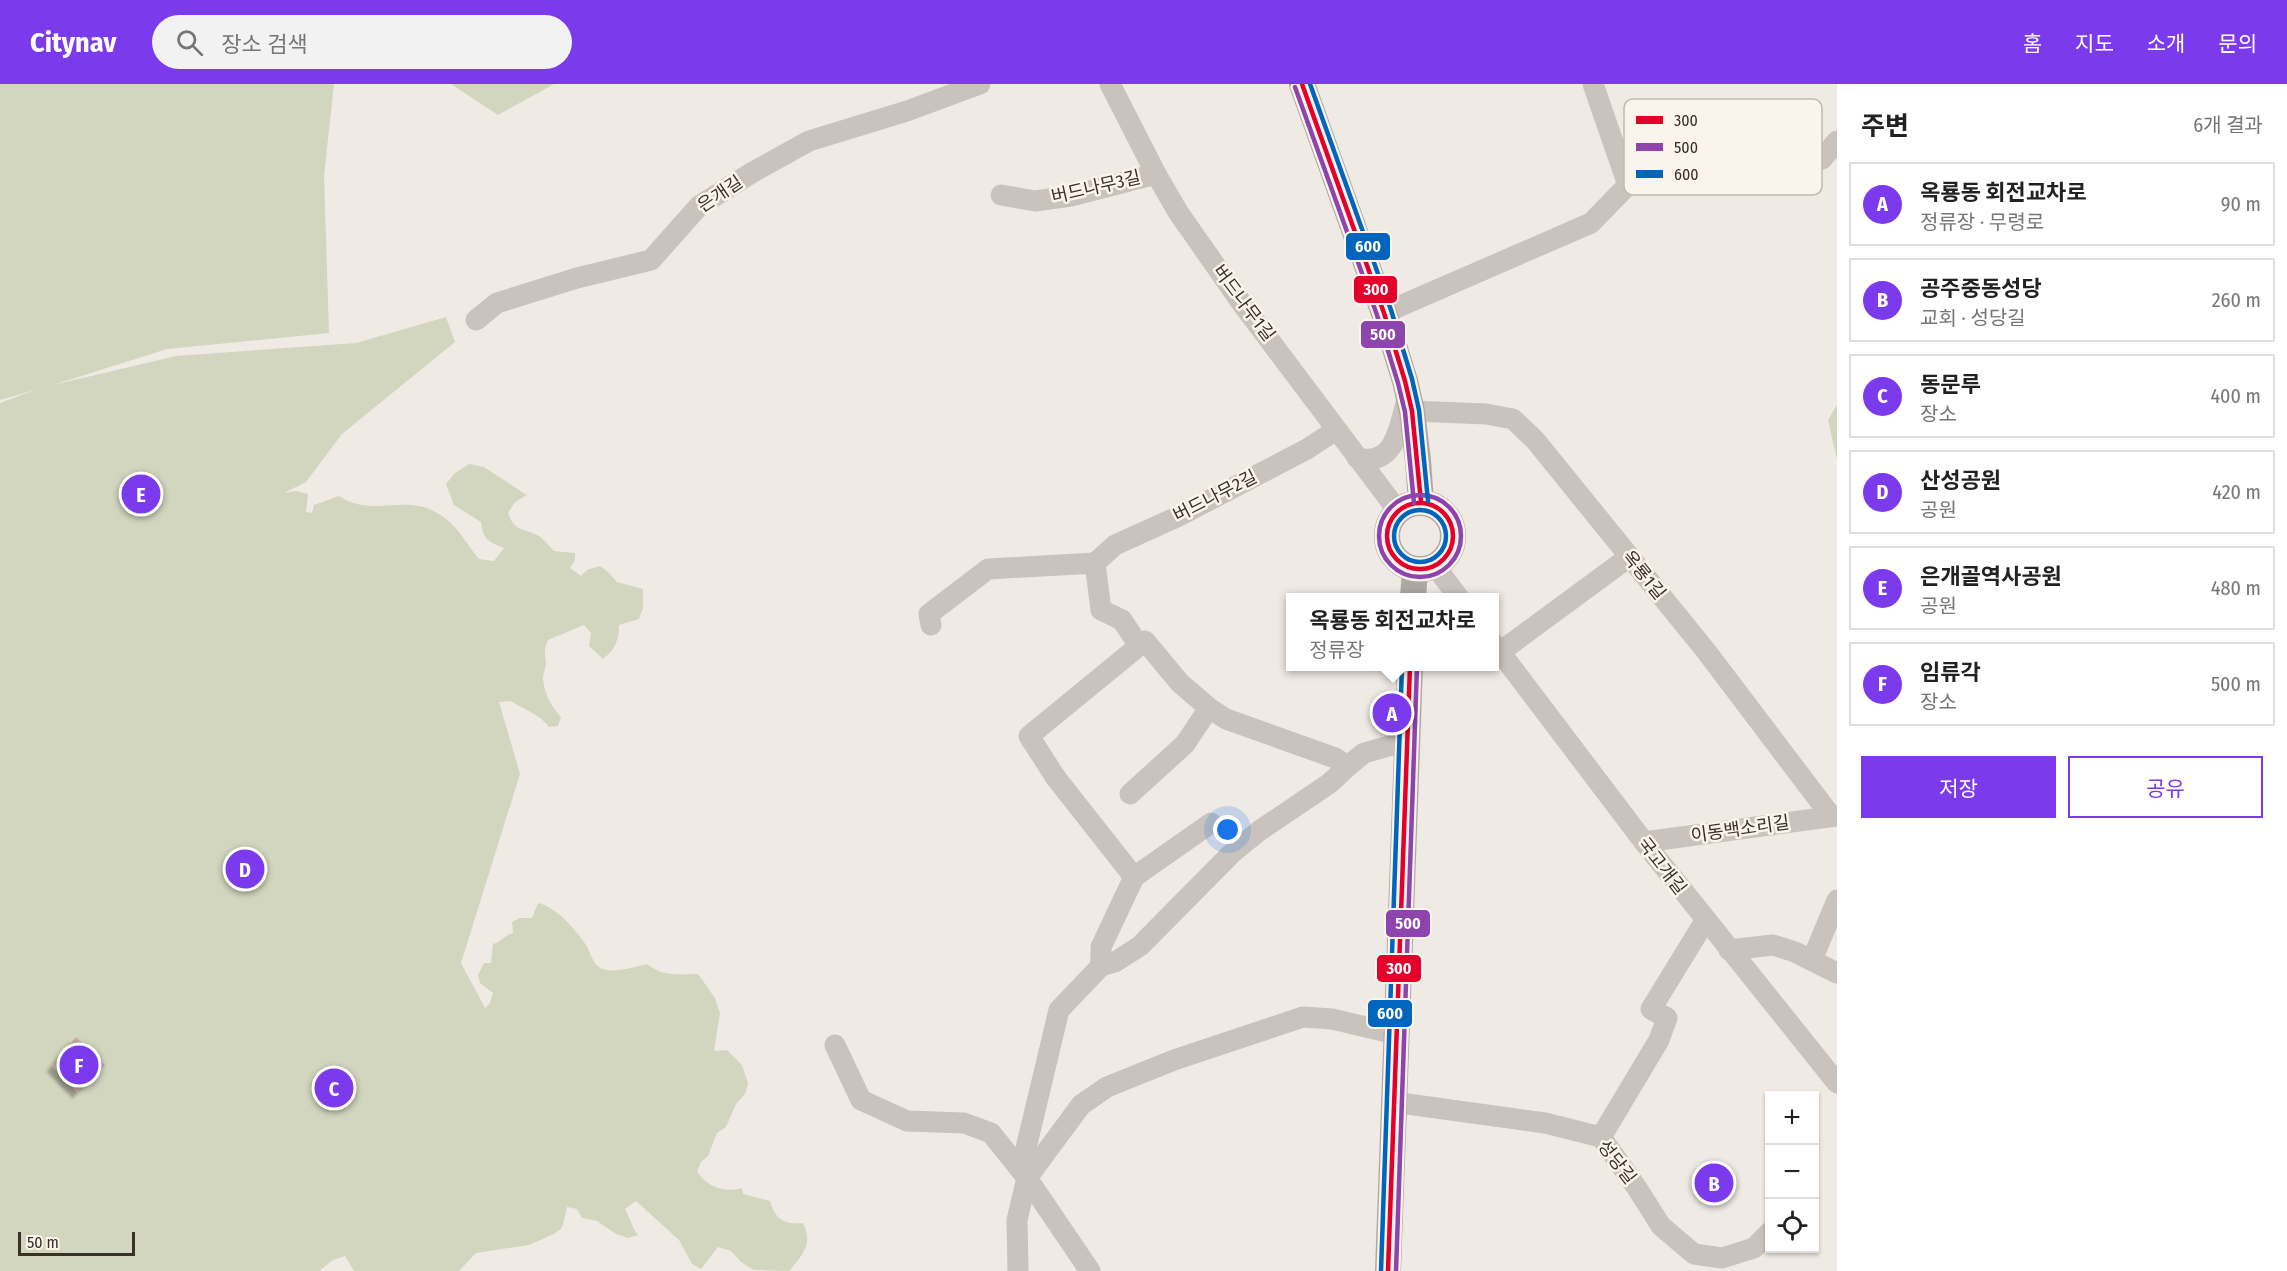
<!DOCTYPE html>
<html lang="ko">
<head>
<meta charset="utf-8">
<style>
  body { margin:0; font-family:"Fira Sans Condensed","Noto Sans KR",sans-serif; background:#f2f2f2; color:#222 }
  .controls { position:absolute; right:18px; bottom:18px; display:grid; overflow:hidden; border-radius:0px; box-shadow:0 2px 4px #0004 }
  .controls button { width:54px; height:54px; display:grid; place-items:center; padding:0; border:0; border-bottom:2px solid #e0e0e0; background:#fff; color:#222; font:30px sans-serif }
  .scale { position:absolute; left:18px; bottom:15px; width:117px; box-sizing:border-box; padding-left:6px; border:3px solid #3b2f2a; border-top:0; font-size:16px; line-height:21px; white-space:nowrap; color:#3b2f2a; -webkit-text-stroke:4px #fbf4ed; paint-order:stroke }
  .you { position:absolute; left:1228px; top:746px; width:21px; height:21px; margin:-15px; border:4px solid #fff; border-radius:50%; background:#1a73e8; box-shadow:0 0 0 9px #1a73e833 }
  .badge { display:grid; place-items:center; width:39px; height:39px; border-radius:50%; background:#7c3aed; color:#fff; font-size:20px; font-weight:700 }
  .pin { position:absolute; translate:-50% -50%; border:3px solid #fff; box-shadow:0 2px 6px #0006 }
  .popup { position:absolute; left:1286px; top:509px; width:213px; height:78px; box-sizing:border-box; display:grid; place-content:center; border-radius:0px; background:#fff; filter:drop-shadow(0 2px 4px #0005); font-size:20px; white-space:nowrap; color:#767676 }
  .popup b { font-size:22px; color:#222 }
  .popup::after { content:''; position:absolute; left:50%; top:100%; margin-left:-12px; border:12px solid transparent; border-top-color:#fff }
  .list { margin:0; padding:0; list-style:none }
  h2 { display:flex; justify-content:space-between; align-items:center; height:78px; margin:0; padding:0 24px; font-size:26px }
  h2 small { font-size:20px; font-weight:400; color:#767676 }
  .list li { display:grid; grid-template-columns:39px 1fr auto; gap:18px; align-items:center; box-sizing:border-box; height:84px; margin:0 12px 12px; padding:0 12px; border:2px solid #e0e0e0; border-radius:0px }
  .list b { display:block; font-size:22px; white-space:nowrap }
  .list p { margin:0; font-size:20px; white-space:nowrap; color:#767676 }
  .list em { font-size:20px; font-style:normal; color:#767676 }
  .actions { display:flex; gap:12px; padding:18px 24px }
  .actions a { flex:1; padding:14px 0; border:2px solid #7c3aed; border-radius:0px; text-align:center; font-size:21px; color:#7c3aed }
  .actions .main { background:#7c3aed; color:#fff }
  .icon { flex:none; width:33px; height:33px; fill:none; stroke:currentColor; stroke-width:2; stroke-linecap:round; stroke-linejoin:round }
  .map { position:relative; flex:none; width:1837px; height:1187px; overflow:hidden }
  header { display:flex; align-items:center; gap:36px; box-sizing:border-box; height:84px; padding:0 30px; background:#7c3aed; color:#fff }
  header strong { font-size:28px }
  nav { display:flex; gap:33px; margin-inline-start:auto; font-size:21px }
  .search { width:420px; height:54px; background:#f2f2f2; display:flex; align-items:center; gap:15px; box-sizing:border-box; padding:0 21px; border-radius:33px; color:#767676; font-size:22px }
  main { display:flex }
  aside { flex:1; background:#fff }
  .map>svg:first-child { display:block }
  .green { fill:#d2d6be }
  .building { fill:#c5aea6; filter:url(#shadow) }
  .lines { fill:none; stroke-linecap:round; stroke-linejoin:round }
  .minor { stroke:#cac3bd; stroke-width:21 }
  .major { stroke:#afa7a2; stroke-width:26 }
  .bus-1-casing { stroke:#fbf4ed; stroke-width:9 }
  .bus-2-casing { stroke:#fbf4ed; stroke-width:9 }
  .bus-3-casing { stroke:#fbf4ed; stroke-width:9 }
  .bus-1 { stroke:#e4002b; stroke-width:4.5 }
  .bus-2 { stroke:#8e44ad; stroke-width:4.5 }
  .bus-3 { stroke:#0065bd; stroke-width:4.5 }
  .labels { text-anchor:middle; stroke-width:5; stroke-linejoin:round; paint-order:stroke }
  .street-label { font-size:18px; fill:#3b2f2a; stroke:#fbf4ed }
  .key { fill:#fbf4ed; stroke:#c1b9b2; stroke-width:1.5 }
  .key-label { font-size:16px; fill:#3b2f2a }
  .line-badge { stroke:#fbf4ed; stroke-width:2 }
  .badge-label { font-size:16px; text-anchor:middle; font-weight:bold; fill:#fff }
</style>
</head>
<body>
<header>
<strong>Citynav</strong>
<div class="search"><svg class="icon" aria-label="search" viewBox="0 0 24 24"><circle cx="10" cy="10" r="6"/><path d="M15 15l6 6"/></svg>장소 검색</div>
<nav><a>홈</a><a>지도</a><a>소개</a><a>문의</a></nav>
</header>
<main>
<div class="map">
<svg width="1837" height="1187" viewBox="0 0 1837 1187">
  <defs>
    <filter id="shadow"><feDropShadow dx="-5.5" dy="5.5" stdDeviation="1.5" flood-color="#0004"/></filter>
  </defs>
  <rect width="100%" height="100%" fill="#f0eae5"/>
  <g class="green">
    <path d="M0 0H334L324 92 329 249 167 265 53 301 176 272 356 259 446 233 455 258 342 350 306 398 284 409 296 407 308 410 306 428 312 429 314 421 339 412C375 436 409 405 446 435 460 446 468 462 479 475L494 477 504 464C488 458 483 455 481 438L454 421 446 400 455 389 469 380 484 383 527 411 515 418 508 429C515 448 521 443 537 451 543 454 549 462 554 467L575 469V476L570 484 581 492 587 486 600 482 607 487 617 498 643 505V524L639 535 619 541C619 556 615 566 603 575L589 562 591 549 584 541 548 556C543 568 545 568 546 579 546 584 543 589 543 594 544 610 551 622 561 633L558 642 549 643C540 630 524 626 511 617L499 618 520 690 461 879 485 924 490 919 493 909 480 899 478 891 484 879H491L493 860C501 858 505 851 513 849L512 838 520 834H532L538 819C558 824 575 845 586 861 592 870 592 883 606 886 619 888 634 883 647 880 662 893 680 890 698 890L715 914 720 929 714 967 727 966 742 981 748 999 745 1010 736 1020 726 1043 717 1049 708 1072 701 1078 697 1087C706 1103 725 1109 742 1104L743 1110 770 1117C775 1135 784 1141 803 1139 814 1160 802 1171 789 1187L754 1186 741 1178 731 1167 718 1163 701 1185 692 1180 679 1156 636 1117 625 1125C630 1134 632 1143 638 1151L628 1154 616 1150 597 1137 582 1134 577 1125 567 1123 562 1144 554 1150 529 1161 476 1169 459 1187H354L345 1172 333 1176 319 1187H0V319L35 306 0 316Z"/>
    <path d="M451 0H554L498 31Z"/>
    <path d="M1837 321V376L1828 336Z"/>
  </g>
  <g class="building">
    <path d="M76 953 105 981 78 1009 52 982Z"/>
    <path d="M334 987 348 1012 333 1021 319 996Z"/>
  </g>
  <g class="lines">
    <g class="minor">
      <path d="M1110 0 1156 90 1178 128 1243 221 1398 427"/>
      <path d="M1593 0 1628 101"/>
      <path d="M1001 111 1035 117 1071 112 1156 90"/>
      <path d="M1384 229 1591 139 1628 101 1704 90 1739 87 1763 89 1793 85 1822 75 1837 57"/>
      <path d="M476 236 497 219 577 194 651 176 699 122 753 88 809 57 907 27 980 0"/>
      <path d="M1412 327 1486 330 1513 335 1535 356 1706 567 1831 732"/>
      <path d="M1357 374C1397 383 1399 341 1408 312"/>
      <path d="M1095 479 1115 461 1177 433 1307 365 1336 346"/>
      <path d="M1435 482 1459 514"/>
      <path d="M931 541 929 530 988 485 1095 479 1101 526 1122 536 1139 562"/>
      <path d="M1494 560 1644 758 1837 999"/>
      <path d="M1500 568 1629 473"/>
      <path d="M1348 682 1364 669 1407 657"/>
      <path d="M1130 710 1185 660 1209 624 1180 599 1145 557 1029 652 1056 694 1134 793"/>
      <path d="M1644 758 1837 732"/>
      <path d="M1729 866 1773 861 1795 868 1837 889"/>
      <path d="M1812 876 1837 816"/>
      <path d="M1101 882V863L1134 793 1211 739"/>
      <path d="M835 961 861 1016 907 1037 964 1039 991 1049 1027 1094 1090 1187"/>
      <path d="M1393 1018 1545 1039 1601 1053 1637 1104 1661 1142 1694 1170 1722 1174 1754 1164 1770 1148"/>
      <path d="M1601 1053 1659 956 1667 934 1651 925 1705 837"/>
      <path d="M1027 1094 1081 1021 1107 1003 1174 976 1303 933 1332 935 1396 950"/>
      <path d="M1018 1187 1017 1136 1027 1094 1026 1064 1059 926 1101 882 1115 878 1140 862 1231 770 1259 747 1330 699 1348 682 1335 674 1226 635 1209 624"/>
    </g>
    <g class="major">
      <path d="M1302 0 1384 229 1405 297 1412 327 1418 377 1421 418"/>
      <circle cx="1420" cy="452" r="33"/>
      <path d="M1413 514 1415 485"/>
      <path d="M1388 1187 1410 582"/>
    </g>
    <g class="bus-1-casing">
      <g id="bus-1">
        <path d="M1302 0 1384 229 1405 297 1412 327 1421 418"/>
        <circle cx="1420" cy="452" r="33"/>
        <path d="M1388 1187 1410 582"/>
      </g>
    </g>
    <g class="bus-2-casing">
      <g id="bus-2">
        <path d="M1295 3 1377 231 1398 299 1405 328 1414 419"/>
        <circle cx="1420" cy="452" r="41"/>
        <path d="M1396 1187 1417 582"/>
      </g>
    </g>
    <g class="bus-3-casing">
      <g id="bus-3">
        <path d="M1310 0 1391 226 1412 295 1419 326 1428 417"/>
        <circle cx="1420" cy="452" r="26"/>
        <path d="M1381 1187 1402 582"/>
      </g>
    </g>
    <use href="#bus-1" class="bus-1"/>
    <use href="#bus-2" class="bus-2"/>
    <use href="#bus-3" class="bus-3"/>
  </g>
  <g class="labels">
    <g class="street-label">
      <text transform="translate(1096 103) rotate(-13)" y="6">버드나무3길</text>
      <text transform="translate(720 110) rotate(-34)" y="6">은개길</text>
      <text transform="translate(1244 219) rotate(53)" y="6">버드나무1길</text>
      <text transform="translate(1215 412) rotate(-27)" y="6">버드나무2길</text>
      <text transform="translate(1644 491) rotate(51)" y="6">옥룡1길</text>
      <text transform="translate(1740 745) rotate(-8)" y="6">이동백소리길</text>
      <text transform="translate(1662 782) rotate(52)" y="6">국고개길</text>
      <text transform="translate(1617 1078) rotate(52)" y="6">성당길</text>
    </g>
  </g>
  <rect x="1624" y="15" width="198" height="96" rx="9" class="key"/>
  <rect x="1636" y="32" width="27" height="8" fill="#e4002b"/>
  <rect x="1636" y="59" width="27" height="8" fill="#8e44ad"/>
  <rect x="1636" y="86" width="27" height="8" fill="#0065bd"/>
  <g class="key-label">
    <text x="1674" y="42">300</text>
    <text x="1674" y="69">500</text>
    <text x="1674" y="96">600</text>
  </g>
  <g class="line-badge">
    <rect x="1345" y="148" width="46" height="29" rx="6" fill="#0065bd"/>
    <rect x="1353" y="191" width="45" height="29" rx="6" fill="#e4002b"/>
    <rect x="1360" y="236" width="46" height="29" rx="6" fill="#8e44ad"/>
    <rect x="1385" y="825" width="46" height="29" rx="6" fill="#8e44ad"/>
    <rect x="1376" y="870" width="46" height="29" rx="6" fill="#e4002b"/>
    <rect x="1367" y="915" width="46" height="29" rx="6" fill="#0065bd"/>
  </g>
  <g class="badge-label">
    <text x="1368" y="168">600</text>
    <text x="1376" y="211">300</text>
    <text x="1383" y="256">500</text>
    <text x="1408" y="845">500</text>
    <text x="1399" y="890">300</text>
    <text x="1390" y="935">600</text>
  </g>
</svg>
<div class="controls">
<button>+</button>
<button>−</button>
<button><svg class="icon" aria-label="locate" viewBox="0 0 24 24"><circle cx="12" cy="12" r="6"/><path d="M12 2v4M12 18v4M2 12h4M18 12h4"/></svg></button>
</div>
<div class="scale">50 m</div>
<div class="you"></div>
<div class="pin badge" style="left:1392px;top:629px">A</div>
<div class="popup"><b>옥룡동 회전교차로</b>정류장</div>
<div class="pin badge" style="left:1714px;top:1099px">B</div>
<div class="pin badge" style="left:334px;top:1004px">C</div>
<div class="pin badge" style="left:245px;top:785px">D</div>
<div class="pin badge" style="left:141px;top:410px">E</div>
<div class="pin badge" style="left:79px;top:981px">F</div>
</div>
<aside>
<h2>주변<small>6개 결과</small></h2>
<ul class="list">
<li><span class="badge">A</span><div><b>옥룡동 회전교차로</b><p>정류장 · 무령로</p></div><em>90 m</em></li>
<li><span class="badge">B</span><div><b>공주중동성당</b><p>교회 · 성당길</p></div><em>260 m</em></li>
<li><span class="badge">C</span><div><b>동문루</b><p>장소</p></div><em>400 m</em></li>
<li><span class="badge">D</span><div><b>산성공원</b><p>공원</p></div><em>420 m</em></li>
<li><span class="badge">E</span><div><b>은개골역사공원</b><p>공원</p></div><em>480 m</em></li>
<li><span class="badge">F</span><div><b>임류각</b><p>장소</p></div><em>500 m</em></li>
</ul>
<div class="actions"><a class="main">저장</a><a>공유</a></div>
</aside>
</main>
</body>
</html>
